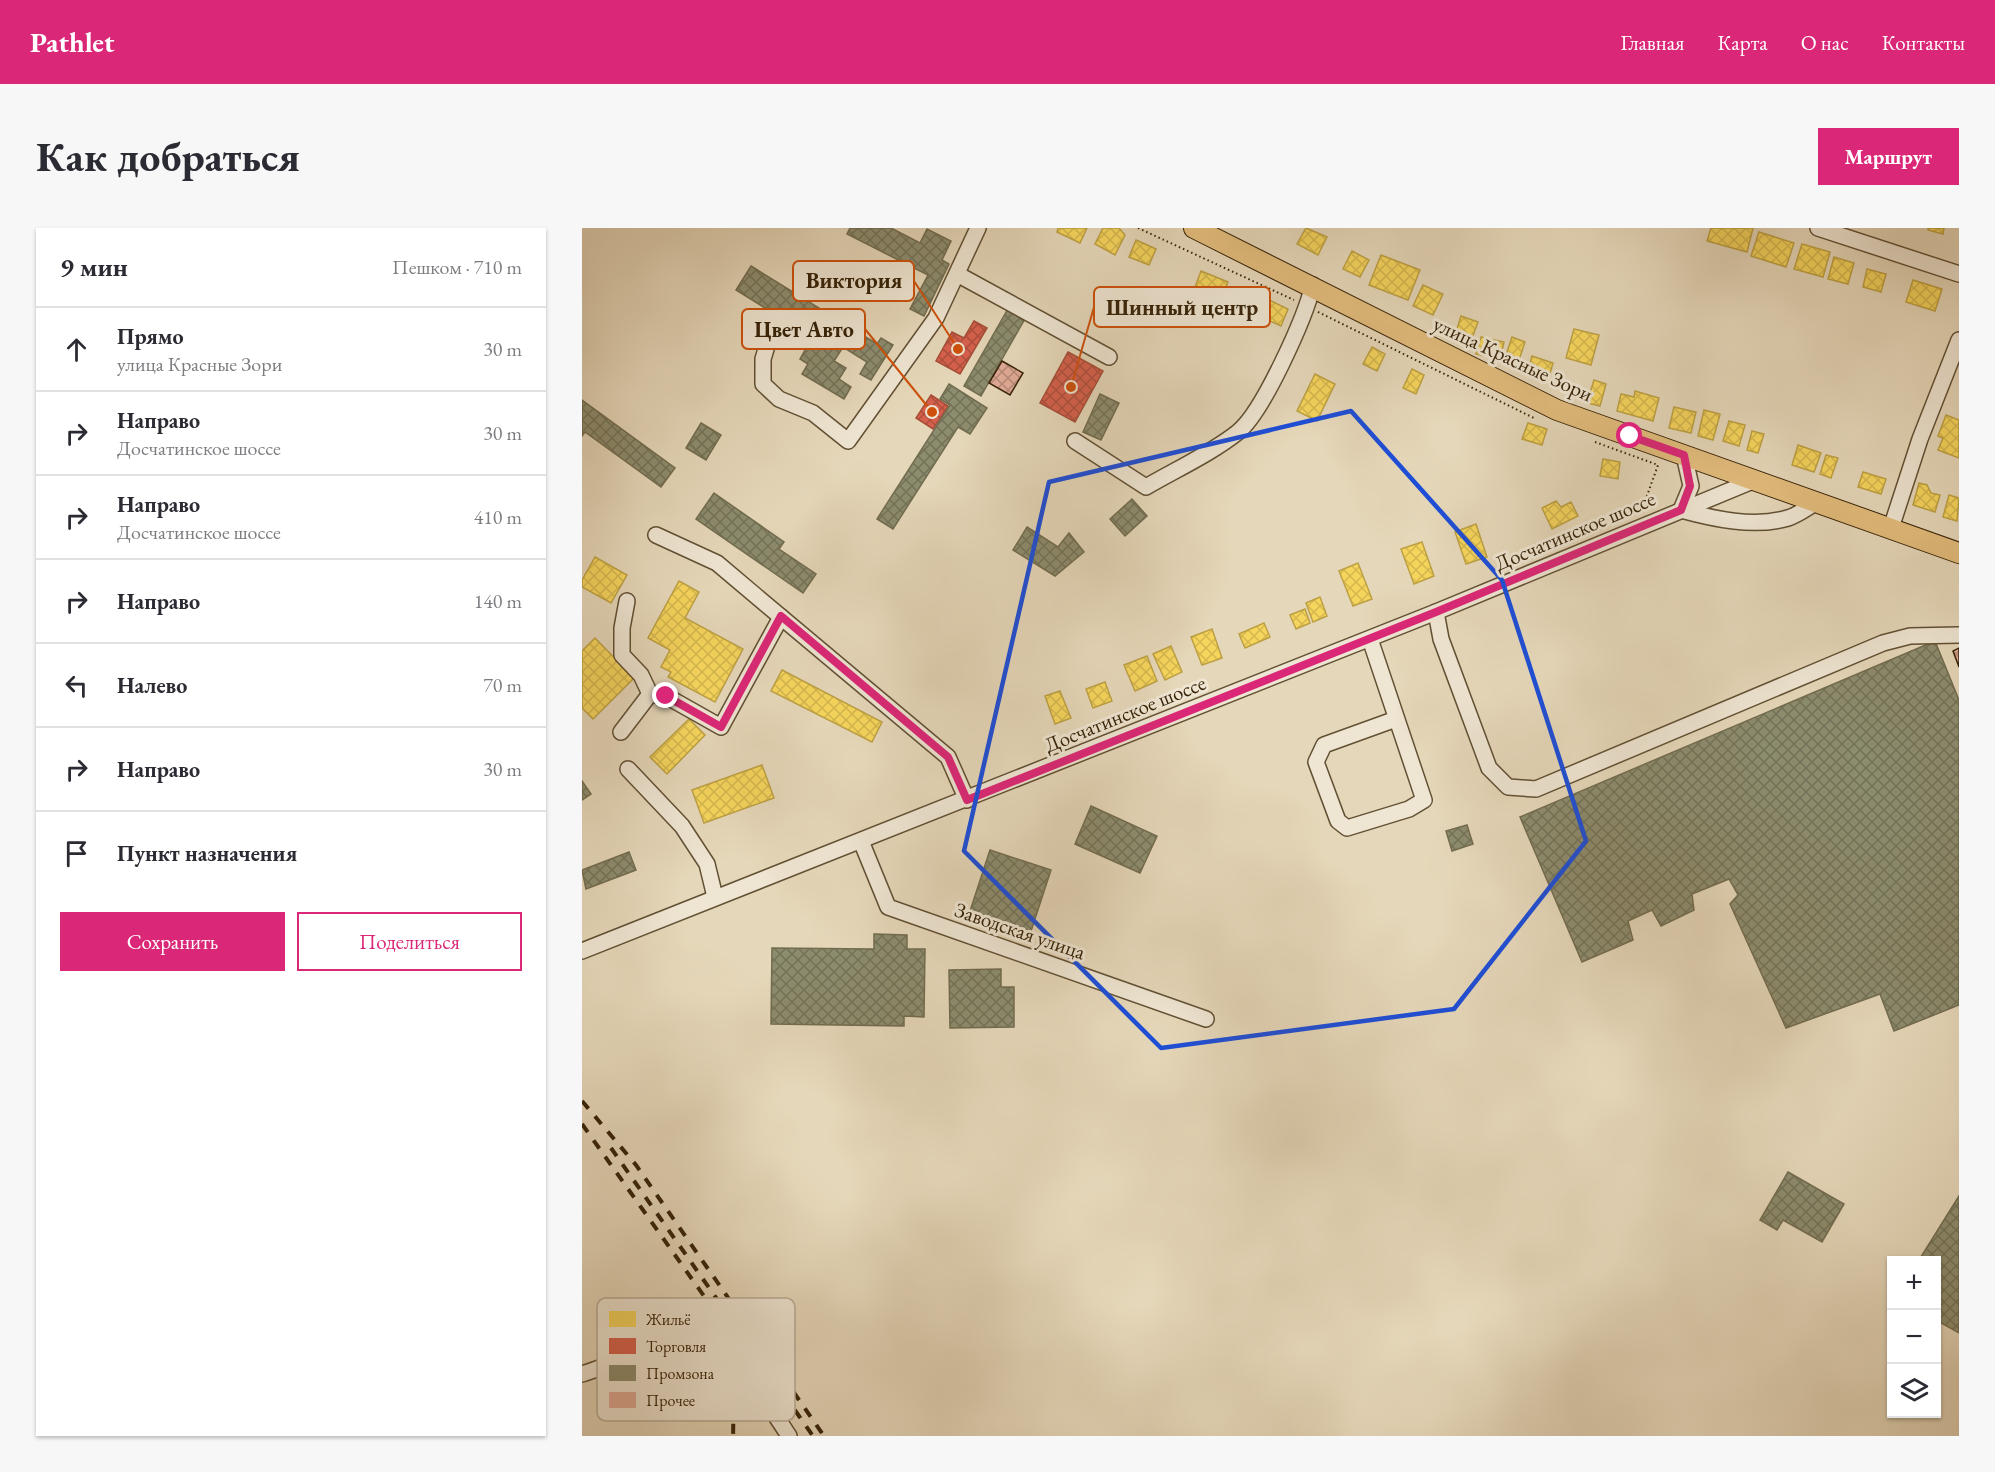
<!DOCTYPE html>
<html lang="ru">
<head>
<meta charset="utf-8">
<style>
  body { margin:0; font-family:"EB Garamond",serif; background:#f7f7f7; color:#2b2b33 }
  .controls { position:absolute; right:18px; bottom:18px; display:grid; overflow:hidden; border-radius:0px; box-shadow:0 2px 4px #0004 }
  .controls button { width:54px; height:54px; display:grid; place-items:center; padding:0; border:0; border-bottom:2px solid #e1e1e2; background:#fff; color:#2b2b33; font:30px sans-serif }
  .stop { position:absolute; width:18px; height:18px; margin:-14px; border:4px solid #db2777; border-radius:50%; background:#fff }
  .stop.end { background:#db2777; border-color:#fff; box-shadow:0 2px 6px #0008 }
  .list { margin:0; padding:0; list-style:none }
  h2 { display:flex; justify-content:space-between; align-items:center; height:78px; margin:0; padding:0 24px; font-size:26px }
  h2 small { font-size:20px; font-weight:400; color:#7c7c81 }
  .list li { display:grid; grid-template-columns:39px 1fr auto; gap:18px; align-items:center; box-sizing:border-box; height:84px; padding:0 24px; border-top:2px solid #e1e1e2 }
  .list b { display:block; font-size:22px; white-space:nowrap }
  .list p { margin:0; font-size:20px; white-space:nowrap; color:#7c7c81 }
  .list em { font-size:20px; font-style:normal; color:#7c7c81 }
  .actions { display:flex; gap:12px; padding:18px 24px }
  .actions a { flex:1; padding:14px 0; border:2px solid #db2777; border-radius:0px; text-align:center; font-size:21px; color:#db2777 }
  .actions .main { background:#db2777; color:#fff }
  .icon { flex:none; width:33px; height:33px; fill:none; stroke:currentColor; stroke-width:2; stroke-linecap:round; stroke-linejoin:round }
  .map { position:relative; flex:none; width:1377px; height:1208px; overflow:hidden; border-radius:0px }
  header { display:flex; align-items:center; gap:36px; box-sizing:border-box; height:84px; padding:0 30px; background:#db2777; color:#fff }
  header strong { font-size:28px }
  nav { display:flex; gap:33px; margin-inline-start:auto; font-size:21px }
  .intro { display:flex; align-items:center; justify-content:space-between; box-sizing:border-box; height:144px; padding:0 36px }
  h1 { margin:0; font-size:42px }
  .button { padding:15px 27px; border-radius:0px; background:#db2777; color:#fff; font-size:21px; font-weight:700 }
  main { display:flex; gap:36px; padding:0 36px }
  aside { flex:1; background:#fff; border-radius:0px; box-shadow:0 2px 4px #0004 }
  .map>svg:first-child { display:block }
  .homes { fill:url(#homes-cross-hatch); stroke:#bda043; stroke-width:1.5 }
  .shops { fill:url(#shops-cross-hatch); stroke:#a64e38; stroke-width:1.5 }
  .industry { fill:url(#industry-cross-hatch); stroke:#726c4f; stroke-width:1.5 }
  .building { fill:url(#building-cross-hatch); stroke:#372308; stroke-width:1.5 }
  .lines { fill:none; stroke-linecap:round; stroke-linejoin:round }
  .minor-casing { stroke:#625034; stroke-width:18 }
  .major-casing { stroke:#372308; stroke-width:22 }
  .path { stroke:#372308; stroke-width:2; stroke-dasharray:1.5 3; stroke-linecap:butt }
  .minor { stroke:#eee5d2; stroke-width:15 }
  .major { stroke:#e2bc7c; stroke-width:20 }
  .rail { stroke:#372308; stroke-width:4; stroke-dasharray:10 10; stroke-linecap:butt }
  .route { stroke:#db2777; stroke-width:8 }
  .marked { fill:none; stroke:#1d4ed8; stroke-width:4.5; stroke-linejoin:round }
  .labels { text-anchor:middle; stroke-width:6; stroke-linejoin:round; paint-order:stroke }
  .street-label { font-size:21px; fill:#372308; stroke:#eee5d2 }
  .key { fill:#eee5d2; stroke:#b7ab95; stroke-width:1.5 }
  .key-label { font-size:16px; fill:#372308 }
  .leader { fill:none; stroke:#cd510b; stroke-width:2 }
  .callout-dot { fill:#cd510b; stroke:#eee5d2; stroke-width:2 }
  .callout { fill:#eee5d2; stroke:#cd510b; stroke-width:2 }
  .callout-label { font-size:22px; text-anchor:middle; font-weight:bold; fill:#372308 }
</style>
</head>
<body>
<header>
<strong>Pathlet</strong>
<nav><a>Главная</a><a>Карта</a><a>О нас</a><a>Контакты</a></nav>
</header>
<div class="intro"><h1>Как добраться</h1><a class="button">Маршрут</a></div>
<main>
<aside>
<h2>9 мин<small>Пешком · 710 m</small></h2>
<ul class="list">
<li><svg class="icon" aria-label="ahead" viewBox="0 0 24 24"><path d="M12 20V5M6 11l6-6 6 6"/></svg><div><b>Прямо</b><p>улица Красные Зори</p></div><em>30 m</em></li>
<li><svg class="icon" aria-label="right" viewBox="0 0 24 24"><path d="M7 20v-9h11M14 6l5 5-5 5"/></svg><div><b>Направо</b><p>Досчатинское шоссе</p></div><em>30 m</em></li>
<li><svg class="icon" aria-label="right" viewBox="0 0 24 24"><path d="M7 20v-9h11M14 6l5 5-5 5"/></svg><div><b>Направо</b><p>Досчатинское шоссе</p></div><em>410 m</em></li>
<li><svg class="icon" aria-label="right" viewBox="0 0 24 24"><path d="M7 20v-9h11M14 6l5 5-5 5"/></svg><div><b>Направо</b></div><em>140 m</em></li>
<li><svg class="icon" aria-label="left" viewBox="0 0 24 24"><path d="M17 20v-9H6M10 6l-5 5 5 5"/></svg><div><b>Налево</b></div><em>70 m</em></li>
<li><svg class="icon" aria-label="right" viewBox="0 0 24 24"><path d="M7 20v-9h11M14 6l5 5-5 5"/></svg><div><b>Направо</b></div><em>30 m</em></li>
<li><svg class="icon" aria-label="arrive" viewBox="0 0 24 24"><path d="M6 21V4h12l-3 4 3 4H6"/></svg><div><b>Пункт назначения</b></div></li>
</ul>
<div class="actions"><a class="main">Сохранить</a><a>Поделиться</a></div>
</aside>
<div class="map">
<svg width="1377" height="1208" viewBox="0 0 1377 1208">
  <defs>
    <pattern id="homes-cross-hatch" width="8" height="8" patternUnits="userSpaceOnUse" patternTransform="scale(1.5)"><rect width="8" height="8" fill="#f6d55c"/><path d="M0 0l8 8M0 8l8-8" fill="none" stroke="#d4b74e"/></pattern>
    <pattern id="shops-cross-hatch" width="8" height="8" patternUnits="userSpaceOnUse" patternTransform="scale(1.5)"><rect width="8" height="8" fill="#d6604d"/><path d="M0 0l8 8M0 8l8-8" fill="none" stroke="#ae4f3e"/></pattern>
    <pattern id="industry-cross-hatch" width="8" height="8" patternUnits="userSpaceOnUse" patternTransform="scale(1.5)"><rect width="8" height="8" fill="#8c8c6e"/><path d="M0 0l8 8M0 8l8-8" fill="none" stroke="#737258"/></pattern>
    <pattern id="building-cross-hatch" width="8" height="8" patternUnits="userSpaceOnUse" patternTransform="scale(1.5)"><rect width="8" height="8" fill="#e1aa97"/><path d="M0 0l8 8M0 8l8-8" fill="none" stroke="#b78a79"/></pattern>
  </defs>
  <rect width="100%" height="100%" fill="#e5d7b9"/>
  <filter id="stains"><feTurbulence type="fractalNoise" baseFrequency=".00333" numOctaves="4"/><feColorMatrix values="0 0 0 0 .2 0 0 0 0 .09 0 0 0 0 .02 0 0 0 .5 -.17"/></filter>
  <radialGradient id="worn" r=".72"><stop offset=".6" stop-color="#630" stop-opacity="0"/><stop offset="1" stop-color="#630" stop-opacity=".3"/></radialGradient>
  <g class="homes">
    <path d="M476 0H505L498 15 475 4Z"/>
    <path d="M521 0H537L543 7 533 27 513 16Z"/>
    <path d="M724 0 745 9 736 27 715 16Z"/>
    <path d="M1129 0H1171L1165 24 1125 13Z"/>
    <path d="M1346 0H1362L1361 6 1346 2Z"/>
    <path d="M1177 4 1212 15 1204 39 1169 28Z"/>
    <path d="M554 12 574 21 567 37 547 29Z"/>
    <path d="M1220 16 1248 24 1241 49 1212 41Z"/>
    <path d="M770 23 787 32 778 49 761 41Z"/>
    <path d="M799 27 838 42 826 72 787 57Z"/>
    <path d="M1252 29 1272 35 1266 56 1246 51Z"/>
    <path d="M1285 41 1304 46 1299 64 1281 59Z"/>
    <path d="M619 43 646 54 639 72 612 62Z"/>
    <path d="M1331 52 1360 61 1353 83 1324 74Z"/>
    <path d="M841 57 861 66 851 87 831 78Z"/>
    <path d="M683 70 706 81 699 98 675 87Z"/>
    <path d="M879 88 896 94 889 113 873 107Z"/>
    <path d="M992 101 1017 107 1009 137 984 130Z"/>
    <path d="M899 109 922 114 918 131 894 126Z"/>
    <path d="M930 109 943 114 935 138 922 133Z"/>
    <path d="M790 119 803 126 795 143 781 136Z"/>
    <path d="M950 128 971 135 966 152 945 146Z"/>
    <path d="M830 141 842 147 834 166 821 160Z"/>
    <path d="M733 146 753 156 735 193 715 183Z"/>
    <path d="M1012 152 1024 156 1018 178 1005 175Z"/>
    <path d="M1053 163 1077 170 1071 193 1035 183 1039 166 1052 169Z"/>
    <path d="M1092 179 1114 184 1109 205 1087 200Z"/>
    <path d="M1122 182 1138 186 1131 212 1116 208Z"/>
    <path d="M1364 187 1377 192V230L1356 222 1361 210 1356 208Z"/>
    <path d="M1147 193 1163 197 1157 218 1141 213Z"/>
    <path d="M946 195 965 201 960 217 940 211Z"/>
    <path d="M1170 203 1182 206 1176 225 1165 222Z"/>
    <path d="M1216 217 1239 225 1232 244 1210 237Z"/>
    <path d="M1244 227 1256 230 1249 250 1238 246Z"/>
    <path d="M1021 231 1038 234 1036 251 1018 248Z"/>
    <path d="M1281 244 1304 251 1299 266 1276 259Z"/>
    <path d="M1337 255 1345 257 1349 265 1358 267 1353 284 1331 277Z"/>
    <path d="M1367 267 1377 270 1375 293 1361 289Z"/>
    <path d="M974 273 979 279 989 274 996 288 970 301 960 280Z"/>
    <path d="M894 296 905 329 884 336 873 304Z"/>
    <path d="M840 314 852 348 832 356 819 321Z"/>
    <path d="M13 329 45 347 29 375 0 359V352Z"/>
    <path d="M776 335 790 371 771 378 757 343Z"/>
    <path d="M97 353 117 364 103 390 161 421 133 474 86 449 89 444 79 439 88 422 66 410Z"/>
    <path d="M738 369 745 388 731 394 724 375Z"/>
    <path d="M723 381 728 395 714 401 708 387Z"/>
    <path d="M682 395 688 409 663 420 657 406Z"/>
    <path d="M630 401 640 430 620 437 609 409Z"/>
    <path d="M13 410 52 450 11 491 0 480V423Z"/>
    <path d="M589 418 600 444 583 452 571 426Z"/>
    <path d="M565 428 575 453 553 463 542 437Z"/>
    <path d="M200 442 300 494 290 514 189 463Z"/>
    <path d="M523 454 530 473 511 480 504 461Z"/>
    <path d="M478 463 489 490 473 496 463 468Z"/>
    <path d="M107 491 123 507 85 546 68 529Z"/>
    <path d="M180 537 192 570 122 595 110 562Z"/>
  </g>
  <g class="shops">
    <path d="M392 93 405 100 378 146 354 133 370 104 382 110Z"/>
    <path d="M486 124 521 143 493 194 458 175Z"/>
    <path d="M349 167 366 178 351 201 334 190Z"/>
  </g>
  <g class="industry">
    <path d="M268 0H309L338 15 345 1 369 13 360 32 367 36 342 88 328 81 346 47 265 6Z"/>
    <path d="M169 38 295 116 299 110 311 117 289 152 278 146 285 134 261 119 252 133 264 140 257 151 269 159 262 171 220 146 226 136 218 131 223 122 212 115 220 103 154 62Z"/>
    <path d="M427 79 444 89 399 168 382 158Z"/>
    <path d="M367 156 405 180 388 206 376 199 311 301 295 291 368 177 358 171Z"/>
    <path d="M518 166 537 175 519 212 501 204Z"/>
    <path d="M0 172 93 240 79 259 3 204 0 208Z"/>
    <path d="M119 195 139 207 124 232 104 220Z"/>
    <path d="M132 265 202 314 197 321 234 346 221 365 114 291Z"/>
    <path d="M550 271 565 288 543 308 528 291Z"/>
    <path d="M445 299 476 319 487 305 502 324 473 348 431 322Z"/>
    <path d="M1353 413 1377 472V777L1312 803 1298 766 1204 800 1148 676 1156 667 1147 651 1110 666 1112 682 1079 698 1070 682 1046 693 1051 712 1000 734 938 589Z"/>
    <path d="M0 553 9 566 0 572Z"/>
    <path d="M509 578 575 608 558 645 493 616Z"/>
    <path d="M885 597 891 616 870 623 864 603Z"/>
    <path d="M408 622 469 642 449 703 388 683Z"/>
    <path d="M47 624 54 642 4 661 0 642Z"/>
    <path d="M292 706 325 707V721H343L342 789 322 788V798L189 796 190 720 292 721Z"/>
    <path d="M419 741V759H432V799L368 800 367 742Z"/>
    <path d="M1206 944 1262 976 1240 1014 1201 992 1195 1002 1178 992Z"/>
    <path d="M1377 968V1105L1354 1092V1032H1337Z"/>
  </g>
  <g class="building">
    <path d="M420 133 441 145 428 167 407 155Z"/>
    <path d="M1377 420V439L1371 423Z"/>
  </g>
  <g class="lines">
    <g class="minor-casing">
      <g id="minor">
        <path d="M1236 0 1377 46"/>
        <path d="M375 46 527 129"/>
        <path d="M190 101 181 131V156L197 171 231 185 266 213 354 90 396 0"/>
        <path d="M493 213 564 259C593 242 630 225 656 204 681 184 723 90 731 57"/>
        <path d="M1102 227 1109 258 1099 282C1132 291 1172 300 1206 290 1216 287 1226 279 1235 274"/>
        <path d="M1309 300 1338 211 1377 112"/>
        <path d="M74 307 135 335 199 389"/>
        <path d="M45 373 40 400V427L59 447 68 466"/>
        <path d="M854 384 859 411 907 540 926 559 954 561 1301 415 1328 408 1377 407"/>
        <path d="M788 411 842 572 827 581 765 600 756 593 734 534 742 517 814 491"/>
        <path d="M39 504 68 466 84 468 139 499 199 389 366 529 385 572"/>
        <path d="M46 541 100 598 125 636 133 669"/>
        <path d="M279 613 306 679 624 791"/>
        <path d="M0 723 854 384 1173 252"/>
        <path d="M0 1146C43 1132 99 1104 143 1129 164 1140 194 1188 207 1208"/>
      </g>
    </g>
    <g class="major-casing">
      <path id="major" d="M612 0 975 182 1377 325"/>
    </g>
    <g class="path">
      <path d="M556 0 712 72"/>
      <path d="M736 84 954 191"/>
      <path d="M1013 214 1076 237 1061 279 1035 293"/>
    </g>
    <use href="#minor" class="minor"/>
    <use href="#major" class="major"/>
    <g class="rail">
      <path d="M0 873 54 937 242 1208"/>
      <path d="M0 896 139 1092"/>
      <path d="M29 920 231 1208"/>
      <path d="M124 1080C143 1125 153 1158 151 1208"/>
    </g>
  </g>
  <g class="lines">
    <path class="route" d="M84 468 139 499 199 388 366 529 385 572 854 384 1099 282 1108 258 1102 227 1048 208"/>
  </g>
  <path class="marked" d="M769 183 920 352 1004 613 872 781 579 820 382 623 467 254Z"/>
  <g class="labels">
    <g class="street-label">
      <text transform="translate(931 131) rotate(25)" y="7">улица Красные Зори</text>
      <text transform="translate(993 303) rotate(-23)" y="7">Досчатинское шоссе</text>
      <text transform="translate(543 486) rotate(-22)" y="7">Досчатинское шоссе</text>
      <text transform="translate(438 703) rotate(19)" y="7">Заводская улица</text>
    </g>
  </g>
  <rect x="15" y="1070" width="198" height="123" rx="9" class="key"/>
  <rect x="27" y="1083" width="27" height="16" fill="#f6d55c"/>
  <rect x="27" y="1110" width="27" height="16" fill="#d6604d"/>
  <rect x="27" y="1137" width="27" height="16" fill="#8c8c6e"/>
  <rect x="27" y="1164" width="27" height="16" fill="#e1aa97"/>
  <g class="key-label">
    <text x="64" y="1097">Жильё</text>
    <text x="64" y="1124">Торговля</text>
    <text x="64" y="1151">Промзона</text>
    <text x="64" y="1178">Прочее</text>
  </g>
  <path class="leader" d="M376 121L332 53M489 159L512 79M350 184L283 101"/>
  <g class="callout-dot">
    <circle cx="376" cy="121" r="6"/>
    <circle cx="489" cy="159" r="6"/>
    <circle cx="350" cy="184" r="6"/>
  </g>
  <g class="callout">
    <rect x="211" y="33" width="121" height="40" rx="6"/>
    <rect x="512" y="59" width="176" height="40" rx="6"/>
    <rect x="160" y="81" width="123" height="40" rx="6"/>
  </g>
  <g class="callout-label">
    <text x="272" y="60">Виктория</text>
    <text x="600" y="87">Шинный центр</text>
    <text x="222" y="109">Цвет Авто</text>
  </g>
  <rect width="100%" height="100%" filter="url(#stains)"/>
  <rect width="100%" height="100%" fill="url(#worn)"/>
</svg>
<div class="controls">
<button>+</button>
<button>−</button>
<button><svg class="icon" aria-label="layers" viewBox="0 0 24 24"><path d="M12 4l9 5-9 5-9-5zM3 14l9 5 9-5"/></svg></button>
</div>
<div class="stop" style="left:1048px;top:208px"></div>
<div class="stop end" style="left:84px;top:468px"></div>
</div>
</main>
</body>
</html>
